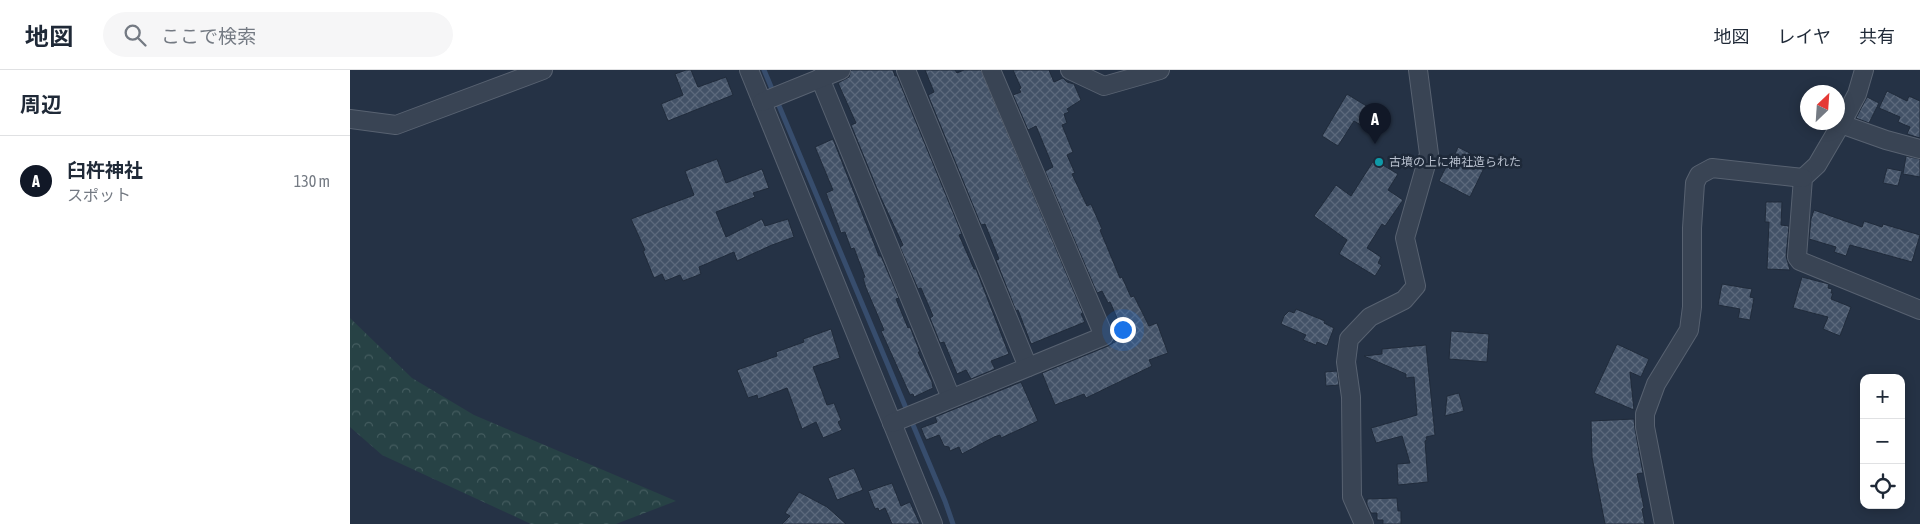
<!DOCTYPE html>
<html lang="ja">
<head>
<meta charset="utf-8">
<style>
  body { margin:0; font-family:"Asap Condensed","Noto Sans JP",sans-serif; background:#f6f6f7; color:#1f2937 }
  .controls { position:absolute; right:15px; bottom:15px; display:grid; overflow:hidden; border-radius:10px; box-shadow:0 2px 12px #0003 }
  .controls button { width:45px; height:45px; display:grid; place-items:center; padding:0; border:0; border-bottom:1px solid #e0e1e3; background:#fff; color:#1f2937; font:25px sans-serif }
  .compass { position:absolute; left:1450px; top:15px; width:45px; height:45px; border-radius:50%; background:#fff; box-shadow:0 2px 12px #0003; rotate:25deg }
  .you { position:absolute; left:772px; top:259px; width:18px; height:18px; margin:-12px; border:4px solid #fff; border-radius:50%; background:#1a73e8; box-shadow:0 0 0 8px #1a73e833 }
  .badge { display:grid; place-items:center; width:32px; height:32px; border-radius:50%; background:#111827; color:#fff; font-size:16px; font-weight:700 }
  .pin { position:absolute; translate:-50% -41px; filter:drop-shadow(0 1px 2px #0008) }
  .pin::after { content:''; position:absolute; top:26px; width:18px; height:15px; background:inherit; clip-path:polygon(0 0,100% 0,50% 100%) }
  .list { margin:0; padding:0; list-style:none }
  h2 { display:flex; justify-content:space-between; align-items:center; height:65px; margin:0; padding:0 20px; font-size:21px }
  h2 small { font-size:16px; font-weight:400; color:#747a83 }
  .list li { display:grid; grid-template-columns:32px 1fr auto; gap:15px; align-items:center; box-sizing:border-box; height:90px; padding:0 20px; border-top:1px solid #e0e1e3 }
  .list b { display:block; font-size:19px; white-space:nowrap }
  .list p { margin:0; font-size:16px; white-space:nowrap; color:#747a83 }
  .list em { font-size:16px; font-style:normal; color:#747a83 }
  .icon { flex:none; width:28px; height:28px; fill:none; stroke:currentColor; stroke-width:2; stroke-linecap:round; stroke-linejoin:round }
  .map { position:relative; flex:none; width:1570px; height:454px; overflow:hidden }
  header { display:flex; align-items:center; gap:30px; box-sizing:border-box; height:70px; padding:0 25px; background:#fff; border-bottom:1px solid #e0e1e3 }
  header strong { font-size:24px }
  nav { display:flex; gap:28px; margin-inline-start:auto; font-size:18px }
  .search { width:350px; height:45px; background:#f6f6f7; display:flex; align-items:center; gap:12px; box-sizing:border-box; padding:0 18px; border-radius:28px; color:#747a83; font-size:19px }
  main { display:flex }
  aside { flex:1; background:#fff }
  .map>svg:first-child { display:block }
  .forest { fill:url(#forest-crowns) }
  .lines { fill:none; stroke-linecap:round; stroke-linejoin:round }
  .stream { stroke:#374d6d; stroke-width:5 }
  .building { fill:url(#building-cross-hatch); stroke:#202b3b }
  .minor-casing { stroke:#586271; stroke-width:20 }
  .minor { stroke:#394454; stroke-width:18 }
  .culture-dot { fill:#0f9aa8; stroke:#1e2939; stroke-width:2 }
  .labels { text-anchor:middle; stroke-width:5; stroke-linejoin:round; paint-order:stroke }
  .poi-label { font-size:12px; fill:#b7bfcd; stroke:#1e2939; text-anchor:start }
</style>
</head>
<body>
<header>
<strong>地図</strong>
<div class="search"><svg class="icon" aria-label="search" viewBox="0 0 24 24"><circle cx="10" cy="10" r="6"/><path d="M15 15l6 6"/></svg>ここで検索</div>
<nav><a>地図</a><a>レイヤ</a><a>共有</a></nav>
</header>
<main>
<aside>
<h2>周辺<small></small></h2>
<ul class="list">
<li><span class="badge">A</span><div><b>臼杵神社</b><p>スポット</p></div><em>130 m</em></li>
</ul>
</aside>
<div class="map">
<svg width="1570" height="454" viewBox="0 0 1570 454">
  <defs>
    <pattern id="forest-crowns" width="20" height="18" patternUnits="userSpaceOnUse" patternTransform="scale(1.25)"><rect width="20" height="18" fill="#274245"/><path d="M2 6a3 3 0 1 1 6 0M12 15a3 3 0 1 1 6 0" fill="none" stroke="#445c5f"/></pattern>
    <pattern id="building-cross-hatch" width="8" height="8" patternUnits="userSpaceOnUse" patternTransform="scale(1.25)"><rect width="8" height="8" fill="#435267"/><path d="M0 0l8 8M0 8l8-8" fill="none" stroke="#5c697c"/></pattern>
  </defs>
  <rect width="100%" height="100%" fill="#253245"/>
  <path class="forest" d="M0 248 62 308 124 345 326 431 266 454H181L32 385 0 357Z"/>
  <g class="lines">
    <path class="stream" d="M414 0 595 431 603 454"/>
  </g>
  <g class="building">
    <path d="M336 0H341L348 17 376 7 383 25 318 51 311 34 333 25 325 4Z"/>
    <path d="M501 0H543L545 6H547L612 164 609 165 624 199H626L659 284 641 291 645 299 621 309 616 300 607 304 594 272 590 273 580 248 583 246 571 218 568 219 550 177 553 175 530 126 501 55 506 53 488 13 499 7Z"/>
    <path d="M575 0H605L607 3 614 0H631L733 243 731 244 735 252 681 274 668 240 666 241 646 190 649 189 635 154 631 155 578 25 584 22Z"/>
    <path d="M663 0H699L704 12 713 8 717 12 724 14 731 30 717 39 719 42 714 44 717 53 712 55 723 82 717 85 725 103 722 104 737 136 741 134 752 159 750 160 770 208 772 207 781 227 784 226 799 256 807 253 818 283 799 290 802 296 736 328 734 324 705 335 692 303 758 276 775 266 760 232 758 233 752 221 747 223 695 101 703 97 686 56 678 60 663 25 671 22 669 19 671 18Z"/>
    <path d="M1537 21 1557 31 1559 26 1570 31V68L1557 64 1560 57 1548 52 1550 47 1529 38Z"/>
    <path d="M997 24 1031 45 1021 61 1004 51 988 76 972 66Z"/>
    <path d="M1517 27 1529 33 1519 53 1506 48Z"/>
    <path d="M483 69 529 186H531L549 228 546 229 558 258 560 257 570 282H568L582 312 583 318 564 327 563 324 560 325 531 261 534 260 516 218 513 208 515 207 504 178 501 179 495 162 491 163 476 123 483 120 465 77Z"/>
    <path d="M1108 77 1133 90 1130 97 1134 98 1120 127 1089 111 1103 83 1105 84Z"/>
    <path d="M1556 86 1570 89V107L1553 104Z"/>
    <path d="M367 89 376 113 412 99 419 118 403 123 405 127 366 142 376 167 412 149 415 156 438 149 444 167 422 175 387 191 384 182 349 197 351 204 333 211 330 205 315 211 312 204 304 208 293 181 295 180 281 149 344 125 335 101Z"/>
    <path d="M1024 90 1048 104 1038 120 1053 130 1035 156 1032 154 1017 178 1031 187 1028 193 1032 195 1025 206 989 184 997 170 964 146 986 115 1001 126Z"/>
    <path d="M1537 98 1552 101 1548 116 1533 113Z"/>
    <path d="M1416 132H1432L1431 155 1439 156 1436 186 1440 200 1417 199 1419 152H1415Z"/>
    <path d="M1464 140 1512 157 1514 151 1532 157 1533 154 1570 165 1562 192 1500 175 1496 186 1484 182 1486 177 1459 169 1461 149Z"/>
    <path d="M1452 207 1479 214 1478 218 1482 219 1481 223H1483L1481 229 1501 237 1490 266 1473 259 1478 247 1443 238Z"/>
    <path d="M1372 214 1402 219 1400 227 1404 228 1400 250 1388 248 1390 239 1368 235Z"/>
    <path d="M946 239 975 251 974 253 984 258 977 276 967 272 966 275 953 270 956 265 931 254 934 246 939 241 944 243Z"/>
    <path d="M481 259 490 288 463 297 477 335 484 333 491 350 488 352 492 360 473 368 466 352 452 359 437 318 408 329 407 325 398 328 387 300 427 286 426 282 454 272 453 269Z"/>
    <path d="M1101 261 1139 264 1137 292 1099 289Z"/>
    <path d="M1267 274 1299 289 1291 307 1280 302 1284 340 1244 323Z"/>
    <path d="M1076 275 1085 365 1076 367 1077 370 1075 371 1078 412 1048 415 1047 394 1060 393 1052 366 1026 373 1021 358 1067 345 1064 307 1056 308V304L1014 286 1032 284V279Z"/>
    <path d="M987 301 989 315 976 316 975 302Z"/>
    <path d="M671 312 688 351 651 368 650 365 644 367 612 384 609 377 600 381 599 377 594 376 589 365 576 370 571 358 587 352 585 347Z"/>
    <path d="M1109 323 1114 341 1095 346 1097 326Z"/>
    <path d="M1284 349 1285 359 1293 403 1287 404 1294 438 1292 439 1295 454H1255L1242 387 1241 351Z"/>
    <path d="M504 398 513 420 487 430 478 408Z"/>
    <path d="M542 413 551 436 560 432 570 454H542L535 438 529 441 528 438 525 439 518 421Z"/>
    <path d="M449 422 477 437 496 454H432L440 446 435 443Z"/>
    <path d="M1047 428 1048 441H1051V454H1033V450H1027V443H1021L1017 435V429Z"/>
  </g>
  <g class="lines">
    <g class="minor-casing">
      <g id="minor">
        <path d="M399 0 583 454"/>
        <path d="M556 0 678 297"/>
        <path d="M720 0 754 16 810 0"/>
        <path d="M1514 0 1507 24 1491 54 1467 95 1453 108 1447 187 1450 191 1570 240"/>
        <path d="M470 8 601 328"/>
        <path d="M412 32 491 0"/>
        <path d="M0 49 46 55 193 0"/>
        <path d="M1491 54 1536 70 1570 79"/>
        <path d="M542 353 754 266 641 0"/>
        <path d="M1014 454 1002 427 1001 327 996 292 999 269 1020 247 1054 230 1066 216 1055 168 1079 84 1068 0"/>
        <path d="M1314 454 1295 357V344L1306 314 1339 260 1342 237V158L1345 113 1349 105 1362 98 1453 108"/>
      </g>
    </g>
    <use href="#minor" class="minor"/>
  </g>
  <circle class="culture-dot" cx="1029" cy="92" r="5"/>
  <g class="labels">
    <g class="poi-label">
      <text x="1039" y="96">古墳の上に神社造られた</text>
    </g>
  </g>
</svg>
<div class="controls">
<button>+</button>
<button>−</button>
<button><svg class="icon" aria-label="locate" viewBox="0 0 24 24"><circle cx="12" cy="12" r="6"/><path d="M12 2v4M12 18v4M2 12h4M18 12h4"/></svg></button>
</div>
<svg class="compass" viewBox="-18 -18 36 36"><path d="M0-13l5 13h-10z" fill="#e53935"/><path d="M0 13l5-13h-10z" fill="#747a83"/></svg>
<div class="you"></div>
<div class="pin badge" style="left:1025px;top:74px">A</div>
</div>
</main>
</body>
</html>
